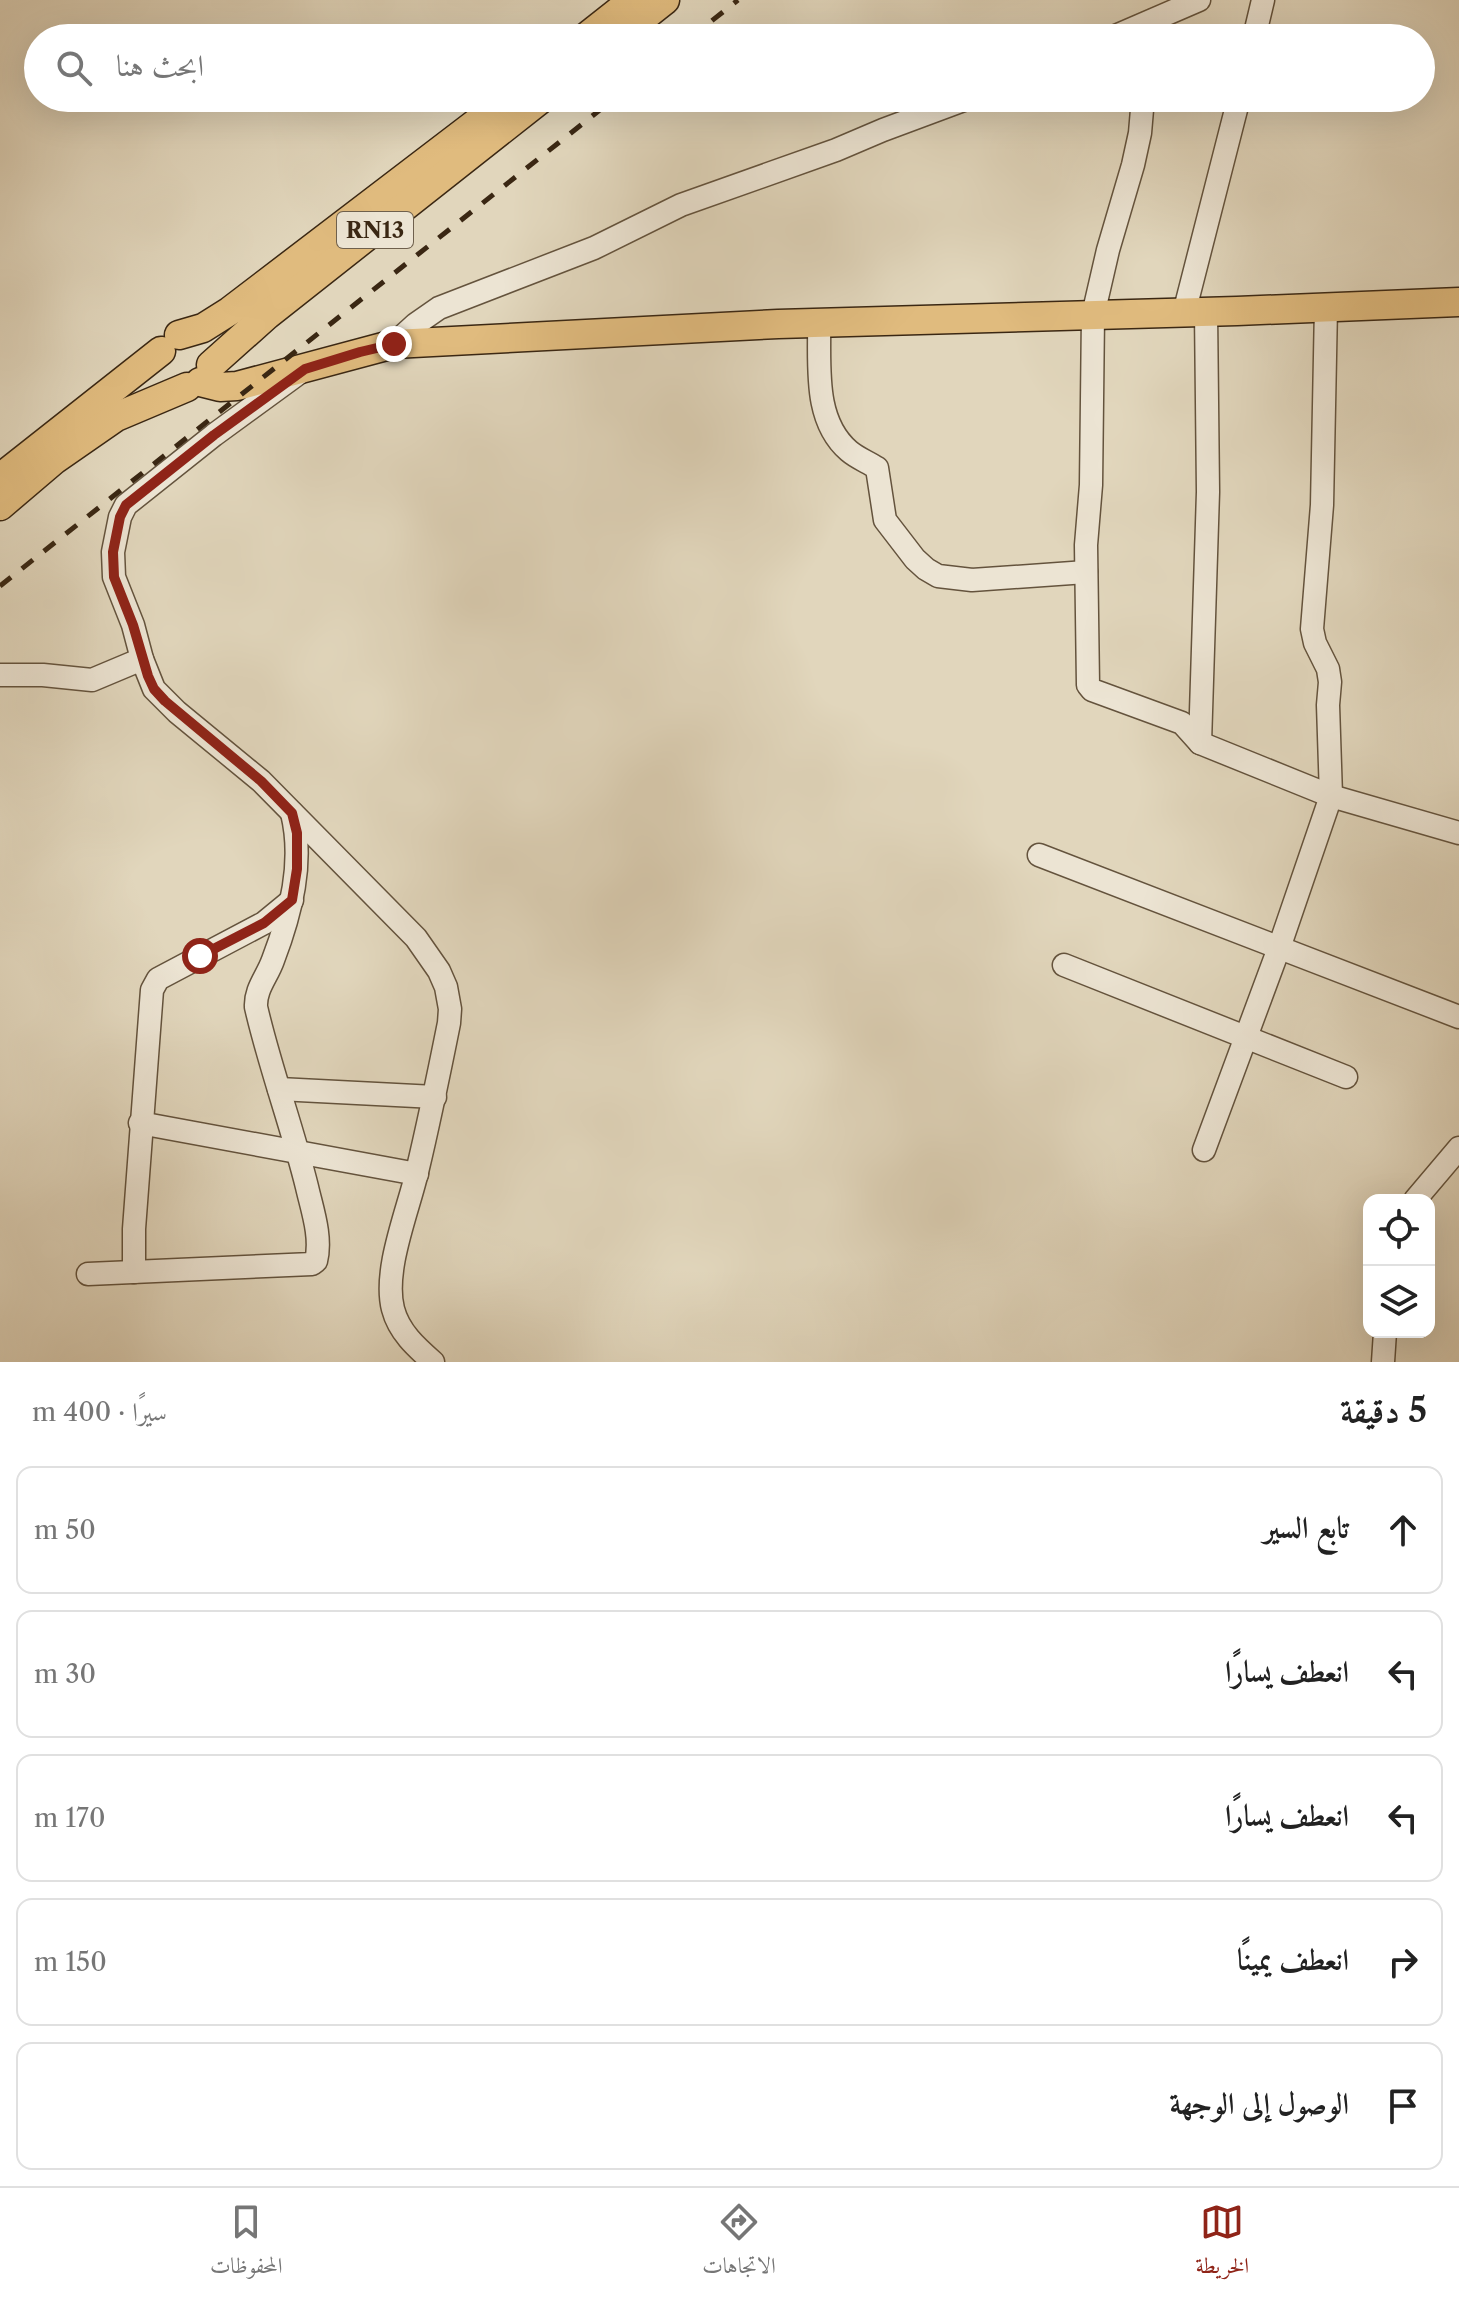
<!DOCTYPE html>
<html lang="ar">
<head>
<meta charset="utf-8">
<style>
  body { margin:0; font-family:"Libre Caslon Text",Amiri,serif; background:#f2f2f2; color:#222; direction:rtl }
  .controls { position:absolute; right:24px; bottom:24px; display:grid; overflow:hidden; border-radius:16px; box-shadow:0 8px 32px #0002 }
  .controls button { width:72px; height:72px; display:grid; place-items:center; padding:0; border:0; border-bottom:2px solid #e0e0e0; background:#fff; color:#222; font:40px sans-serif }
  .stop { position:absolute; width:24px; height:24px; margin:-18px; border:6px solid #8f2418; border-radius:50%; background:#fff }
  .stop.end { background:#8f2418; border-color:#fff; box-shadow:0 2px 8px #0008 }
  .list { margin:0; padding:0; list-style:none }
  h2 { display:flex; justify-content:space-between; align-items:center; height:104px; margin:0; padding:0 32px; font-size:34px }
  h2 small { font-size:26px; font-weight:400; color:#767676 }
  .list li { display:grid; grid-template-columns:52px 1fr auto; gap:24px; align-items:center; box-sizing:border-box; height:128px; margin:0 16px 16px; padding:0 16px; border:2px solid #e0e0e0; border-radius:16px }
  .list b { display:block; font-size:30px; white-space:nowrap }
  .list em { font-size:26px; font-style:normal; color:#767676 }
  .icon { flex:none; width:44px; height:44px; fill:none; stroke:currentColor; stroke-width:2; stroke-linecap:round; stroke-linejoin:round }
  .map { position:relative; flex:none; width:1459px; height:1362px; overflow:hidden; direction:ltr }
  .search { position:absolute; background:#fff; box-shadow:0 8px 32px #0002; left:24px; right:24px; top:24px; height:88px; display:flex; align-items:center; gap:20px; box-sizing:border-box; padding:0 28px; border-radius:44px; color:#767676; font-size:30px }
  .sheet { height:824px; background:#fff }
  nav { display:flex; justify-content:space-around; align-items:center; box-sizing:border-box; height:112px; border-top:2px solid #e0e0e0; background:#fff; font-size:22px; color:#767676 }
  nav a { display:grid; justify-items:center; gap:4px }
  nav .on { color:#8f2418 }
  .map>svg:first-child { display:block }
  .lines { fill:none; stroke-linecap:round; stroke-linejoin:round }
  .minor-casing { stroke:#64533d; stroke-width:25 }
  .major-casing { stroke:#3a2713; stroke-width:31 }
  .minor { stroke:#ece4d3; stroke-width:22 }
  .major { stroke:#e0bb7e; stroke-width:28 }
  .rail { stroke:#3a2713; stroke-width:5; stroke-dasharray:14 14; stroke-linecap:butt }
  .route { stroke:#8f2418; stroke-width:10 }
  .labels { text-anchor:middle; stroke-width:6; stroke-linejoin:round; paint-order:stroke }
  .shield { fill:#ece4d3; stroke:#6f604d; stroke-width:2 }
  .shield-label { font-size:22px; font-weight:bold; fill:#3a2713 }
</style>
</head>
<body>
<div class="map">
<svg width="1459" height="1362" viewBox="0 0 1459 1362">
  <rect width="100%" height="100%" fill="#e1d6bc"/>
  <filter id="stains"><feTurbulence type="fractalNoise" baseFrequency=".0025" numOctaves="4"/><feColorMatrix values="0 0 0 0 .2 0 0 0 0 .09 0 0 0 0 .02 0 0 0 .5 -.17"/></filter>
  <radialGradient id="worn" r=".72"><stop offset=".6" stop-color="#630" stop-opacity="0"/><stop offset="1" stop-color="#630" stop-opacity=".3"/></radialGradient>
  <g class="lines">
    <g class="minor-casing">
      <g id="minor">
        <path d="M1111 38 1199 0"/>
        <path d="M1254 38 1263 0"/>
        <path d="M1143 98 1140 133 1133 165 1108 250 1093 315 1091 485 1086 545 1088 685 1092 690 1182 723 1200 743 1331 796 1459 833"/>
        <path d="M1184 313 1239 98"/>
        <path d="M819 323C820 366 813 420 849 451 857 458 868 462 877 468L885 520 915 559 926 569 938 576 972 580 1086 572"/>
        <path d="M394 344 416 324 439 308 594 248 681 205 836 150 883 130 969 98"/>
        <path d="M299 373 214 435 126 505 120 517 113 552 114 577 133 625 142 659 154 689 177 712 261 781 416 938 439 971 446 987 450 1009 449 1023C439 1073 429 1122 417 1172 408 1211 383 1270 393 1309 399 1332 416 1347 433 1362"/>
        <path d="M0 675H43L92 680 142 659"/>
        <path d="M1200 743 1208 492 1206 312"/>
        <path d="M1039 855 1459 1017"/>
        <path d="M1064 965 1346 1077"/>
        <path d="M279 1089 435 1097"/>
        <path d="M140 1123 417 1174"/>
        <path d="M1204 1150 1279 948 1331 796 1328 705 1330 682 1328 669 1315 643 1312 629 1322 505 1326 307"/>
        <path d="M1415 1200 1459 1148"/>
        <path d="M134 1272V1229L152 990 158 979 264 923 292 900"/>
        <path d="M88 1274 312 1264 316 1261C322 1237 312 1209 307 1187 292 1126 270 1068 256 1007 255 989 267 977 273 960 291 913 304 862 292 813"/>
        <path d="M1383 1362 1385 1332"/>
      </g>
    </g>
    <g class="major-casing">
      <g id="major">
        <path d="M585 38 633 0"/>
        <path d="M617 38 665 0"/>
        <path d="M179 335 203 328 230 311 509 98"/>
        <path d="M211 365 267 315 542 98"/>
        <path d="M200 382 220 387 237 386 394 344 778 324 1237 311 1459 302"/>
        <path d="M0 478 161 351"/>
        <path d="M0 506 54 460 116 417 187 387"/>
      </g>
    </g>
    <use href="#minor" class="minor"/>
    <use href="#major" class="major"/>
    <g class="rail">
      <path d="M690 38 738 0"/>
      <path d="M0 586 615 98"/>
    </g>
  </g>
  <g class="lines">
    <path class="route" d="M200 956 264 923 292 900 297 869V833L292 813 261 781 165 701 154 689 148 676 133 625 114 577 113 552 120 517 126 505 214 435 305 369 360 352 394 344"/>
  </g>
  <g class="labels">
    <rect class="shield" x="337" y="212" width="76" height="36" rx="6"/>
    <g class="shield-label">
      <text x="375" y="238">RN13</text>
    </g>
  </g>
  <rect width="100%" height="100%" filter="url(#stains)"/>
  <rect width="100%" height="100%" fill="url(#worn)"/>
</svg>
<div class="controls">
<button><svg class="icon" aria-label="locate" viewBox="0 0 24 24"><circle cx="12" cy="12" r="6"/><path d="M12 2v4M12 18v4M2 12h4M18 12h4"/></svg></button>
<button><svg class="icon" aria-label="layers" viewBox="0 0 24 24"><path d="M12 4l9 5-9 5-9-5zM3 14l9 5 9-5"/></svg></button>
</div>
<div class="stop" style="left:200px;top:956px"></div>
<div class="stop end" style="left:394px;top:344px"></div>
<div class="search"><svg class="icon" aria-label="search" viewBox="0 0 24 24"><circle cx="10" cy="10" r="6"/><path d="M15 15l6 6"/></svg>ابحث هنا</div>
</div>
<section class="sheet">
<h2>5 دقيقة<small>سيرًا · 400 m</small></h2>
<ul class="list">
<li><svg class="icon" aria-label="ahead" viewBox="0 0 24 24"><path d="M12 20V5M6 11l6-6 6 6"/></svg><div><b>تابع السير</b></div><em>50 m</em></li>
<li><svg class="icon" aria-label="left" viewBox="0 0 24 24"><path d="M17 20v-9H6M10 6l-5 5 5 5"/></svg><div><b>انعطف يسارًا</b></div><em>30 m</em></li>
<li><svg class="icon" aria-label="left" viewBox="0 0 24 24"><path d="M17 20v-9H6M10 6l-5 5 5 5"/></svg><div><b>انعطف يسارًا</b></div><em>170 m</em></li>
<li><svg class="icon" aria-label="right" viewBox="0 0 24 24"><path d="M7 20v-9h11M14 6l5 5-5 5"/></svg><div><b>انعطف يمينًا</b></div><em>150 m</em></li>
<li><svg class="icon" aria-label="arrive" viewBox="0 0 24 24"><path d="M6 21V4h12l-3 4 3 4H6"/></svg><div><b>الوصول إلى الوجهة</b></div></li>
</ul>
</section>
<nav>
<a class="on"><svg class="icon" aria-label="map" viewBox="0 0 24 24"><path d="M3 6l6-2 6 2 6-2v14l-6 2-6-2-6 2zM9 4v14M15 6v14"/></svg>الخريطة</a>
<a><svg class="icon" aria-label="directions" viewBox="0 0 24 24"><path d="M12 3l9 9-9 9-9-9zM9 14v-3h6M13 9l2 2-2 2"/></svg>الاتجاهات</a>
<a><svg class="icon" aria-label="saved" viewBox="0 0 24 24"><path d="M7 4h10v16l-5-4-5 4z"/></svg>المحفوظات</a>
</nav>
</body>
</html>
